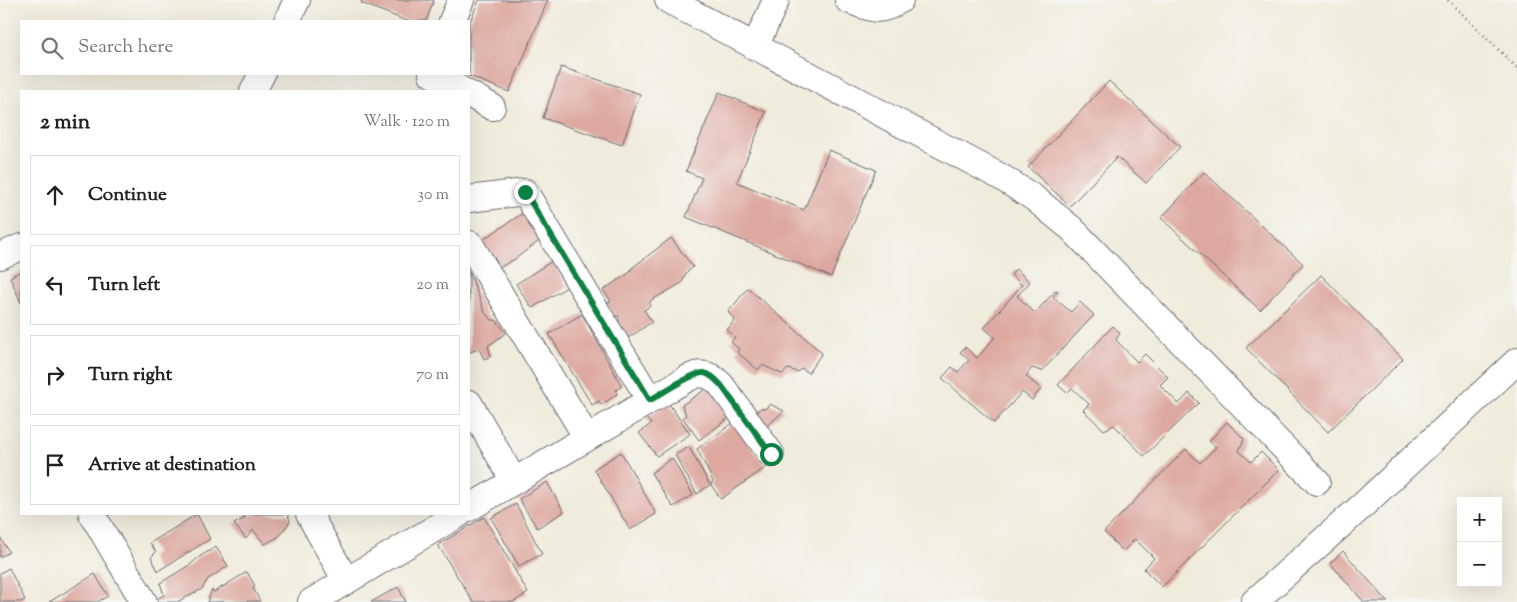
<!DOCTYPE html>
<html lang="en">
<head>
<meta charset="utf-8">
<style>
  body { margin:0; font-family:"Sorts Mill Goudy",serif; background:#f6f6f6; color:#202124 }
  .controls { position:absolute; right:15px; bottom:15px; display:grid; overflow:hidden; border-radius:0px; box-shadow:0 5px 20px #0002 }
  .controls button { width:45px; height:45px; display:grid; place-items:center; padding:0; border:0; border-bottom:1px solid #e0e0e0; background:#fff; color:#202124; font:25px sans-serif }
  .stop { position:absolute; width:15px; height:15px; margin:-11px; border:4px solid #0b8043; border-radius:50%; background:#fff }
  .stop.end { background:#0b8043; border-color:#fff; box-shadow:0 1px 5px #0008 }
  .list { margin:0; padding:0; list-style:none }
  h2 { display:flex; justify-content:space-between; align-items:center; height:65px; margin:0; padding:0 20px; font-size:21px }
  h2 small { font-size:16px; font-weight:400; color:#757577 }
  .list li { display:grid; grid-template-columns:32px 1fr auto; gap:15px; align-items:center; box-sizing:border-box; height:80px; margin:0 10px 10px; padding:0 10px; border:1px solid #e0e0e0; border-radius:0px }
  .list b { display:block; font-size:19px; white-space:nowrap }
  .list em { font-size:16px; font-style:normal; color:#757577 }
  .icon { flex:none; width:28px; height:28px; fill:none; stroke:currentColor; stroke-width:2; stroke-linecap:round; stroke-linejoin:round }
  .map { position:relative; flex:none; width:1517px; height:602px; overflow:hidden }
  .search { position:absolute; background:#fff; box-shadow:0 5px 20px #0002; left:20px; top:20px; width:450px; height:55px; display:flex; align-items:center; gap:12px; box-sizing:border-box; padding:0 18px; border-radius:0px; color:#757577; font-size:19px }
  .panel { position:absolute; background:#fff; box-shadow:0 5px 20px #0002; left:20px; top:90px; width:450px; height:425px; border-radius:0px }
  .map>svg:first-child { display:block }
  .building { fill:#dda89f }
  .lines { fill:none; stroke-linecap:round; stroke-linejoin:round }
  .minor-casing { stroke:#6a6973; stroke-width:28 }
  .path { stroke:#6a6973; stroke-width:3; stroke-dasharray:1 4; stroke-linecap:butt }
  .minor { stroke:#fff; stroke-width:26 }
  .route { stroke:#0b8043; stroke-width:6 }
</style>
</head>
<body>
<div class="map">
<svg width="1517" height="602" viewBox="0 0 1517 602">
  <rect width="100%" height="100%" fill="#f6f6f2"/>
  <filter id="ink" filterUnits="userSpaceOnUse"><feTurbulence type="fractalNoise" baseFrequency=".02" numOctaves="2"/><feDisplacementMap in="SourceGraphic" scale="10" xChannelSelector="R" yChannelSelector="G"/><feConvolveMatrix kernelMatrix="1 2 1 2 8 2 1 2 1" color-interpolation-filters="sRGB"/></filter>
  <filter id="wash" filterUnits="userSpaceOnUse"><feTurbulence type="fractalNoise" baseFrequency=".0096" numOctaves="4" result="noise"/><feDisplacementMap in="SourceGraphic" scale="20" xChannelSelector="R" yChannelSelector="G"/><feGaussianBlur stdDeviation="1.12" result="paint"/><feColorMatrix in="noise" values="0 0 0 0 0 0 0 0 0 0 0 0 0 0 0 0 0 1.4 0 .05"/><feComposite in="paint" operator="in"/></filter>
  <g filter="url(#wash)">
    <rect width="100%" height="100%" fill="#f0ecdb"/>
    <g id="blocks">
      <g class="building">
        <path d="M362 0H434L426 21H407L361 3Z"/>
        <path d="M479 0H548L509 92 464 74H469V24Z"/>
        <path d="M561 67 640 94 622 145 543 118Z"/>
        <path d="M1109 81 1180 147 1146 183 1117 157 1070 206 1028 167Z"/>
        <path d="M719 92 766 112 737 182 804 210 829 150 876 170 831 277 686 217 702 178 686 171Z"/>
        <path d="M1204 172 1303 264 1260 310 1161 218Z"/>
        <path d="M532 207 539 241 515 259 495 270 478 243Z"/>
        <path d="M671 238 693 267 686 273 682 283 650 301V306L644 310 652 322 628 338 619 323V316H615L607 303 611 301 603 290 629 273 632 268Z"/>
        <path d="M552 261 567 287 532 308 516 284Z"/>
        <path d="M1016 269 1030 282 1017 296 1035 313 1056 290 1058 291 1053 297 1071 312 1080 302 1094 315 1042 371 1032 368 1026 376 1041 389 1032 400 1022 392 994 423 942 378 952 367 958 372 969 360 960 352 965 347 977 358 995 337 984 328 1022 285 1011 275Z"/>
        <path d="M21 271V303L10 277Z"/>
        <path d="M469 271 485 313 492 320H496L506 333 488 346 491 356 484 359 479 349 470 352 469 351Z"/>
        <path d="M1321 275 1403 359 1328 432 1246 348Z"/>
        <path d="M748 288 822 353 808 373 802 368 798 372 788 369 782 374 762 365 758 370 737 352 739 349 731 342 735 337 727 330 735 320 728 312Z"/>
        <path d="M582 314 622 386 616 390 617 394 601 405 599 401 592 405 549 334Z"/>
        <path d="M1113 326 1120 333 1116 340 1137 362 1145 354 1168 377 1160 385 1179 404 1189 393 1199 403 1144 456 1114 425 1104 430 1083 410 1089 404 1072 388 1067 393 1058 385Z"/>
        <path d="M715 383 733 415 699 440 683 418 686 415 682 405Z"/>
        <path d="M669 404 690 434 657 456 639 433 651 424 646 418Z"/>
        <path d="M770 404 784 411 757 435 754 414 761 408 765 409Z"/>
        <path d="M734 422 766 467 721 499 711 485 713 481 697 449Z"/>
        <path d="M1227 422 1244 439 1239 451 1251 462 1261 452 1279 470 1162 587 1144 569 1154 558 1135 539 1123 551 1104 532 1186 449 1200 463 1216 447 1209 441Z"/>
        <path d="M689 447 710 485 697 494 675 455Z"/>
        <path d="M621 452 656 514 630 530 594 469Z"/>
        <path d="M672 458 693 495 673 507 651 473Z"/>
        <path d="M547 482 564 512 537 528 519 499Z"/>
        <path d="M516 504 542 554 519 566 491 518Z"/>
        <path d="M197 514 210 539 158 571 151 557 156 552 150 543Z"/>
        <path d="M243 514H288L290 522 278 537 265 544 253 530 246 539 234 524 245 518Z"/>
        <path d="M484 517 528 593 513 602H473L438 545Z"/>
        <path d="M0 537 9 552 0 557Z"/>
        <path d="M216 547 228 566 208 579 202 589 187 597 177 602H156L155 600 164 595 160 583 191 564 199 557Z"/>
        <path d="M1343 551 1388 602H1364L1330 563Z"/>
        <path d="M9 568 25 600 21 602H0V573Z"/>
        <path d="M247 572 255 586 253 588 260 601 207 602 212 590 214 592Z"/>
        <path d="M95 574 108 596 97 602H49Z"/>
        <path d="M398 587 406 602H371Z"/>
      </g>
    </g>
  </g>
  <g filter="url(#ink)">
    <use href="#blocks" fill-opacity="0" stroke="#6a6973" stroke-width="1"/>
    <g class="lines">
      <g class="minor-casing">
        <g id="minor">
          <path d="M668 0 1001 177 1034 198 1072 229 1317 482"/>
          <path d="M848 0C871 8 878 15 900 0"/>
          <path d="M287 21 297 0"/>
          <path d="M452 21 461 0"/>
          <path d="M755 47 776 0"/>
          <path d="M432 74 463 91"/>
          <path d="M253 91 262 74"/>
          <path d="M469 94 492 107"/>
          <path d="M469 199 525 192 650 400"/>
          <path d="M470 244 587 438"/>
          <path d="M0 256 21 247"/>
          <path d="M469 403 514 481"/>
          <path d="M469 508 671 388C691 377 702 365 721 385L771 454"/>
          <path d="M92 514 144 602"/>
          <path d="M309 514 346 581"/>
          <path d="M311 602 459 514"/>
          <path d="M1254 602 1362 506 1517 361"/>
        </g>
      </g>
      <path class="path" d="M1448 0 1517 68"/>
      <use href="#minor" class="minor"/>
    </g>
  </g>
  <g class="lines" filter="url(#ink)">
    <path class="route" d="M525 192 650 400C661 394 693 372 704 373 711 374 716 380 721 385L771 454"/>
  </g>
</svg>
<div class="controls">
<button>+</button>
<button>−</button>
</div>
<div class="stop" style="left:771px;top:454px"></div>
<div class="stop end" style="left:525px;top:192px"></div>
<div class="search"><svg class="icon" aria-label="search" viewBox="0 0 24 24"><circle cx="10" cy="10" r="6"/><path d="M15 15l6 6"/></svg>Search here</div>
<section class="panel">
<h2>2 min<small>Walk · 120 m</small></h2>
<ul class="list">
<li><svg class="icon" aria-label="ahead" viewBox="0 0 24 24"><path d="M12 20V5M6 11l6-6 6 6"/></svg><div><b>Continue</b></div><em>30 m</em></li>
<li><svg class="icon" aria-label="left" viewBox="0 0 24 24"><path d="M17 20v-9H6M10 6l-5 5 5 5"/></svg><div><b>Turn left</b></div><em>20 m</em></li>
<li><svg class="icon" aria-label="right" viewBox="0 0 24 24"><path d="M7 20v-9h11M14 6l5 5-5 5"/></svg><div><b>Turn right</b></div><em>70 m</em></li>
<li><svg class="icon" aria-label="arrive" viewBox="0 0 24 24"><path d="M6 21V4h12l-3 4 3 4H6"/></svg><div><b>Arrive at destination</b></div></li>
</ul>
</section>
</div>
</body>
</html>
